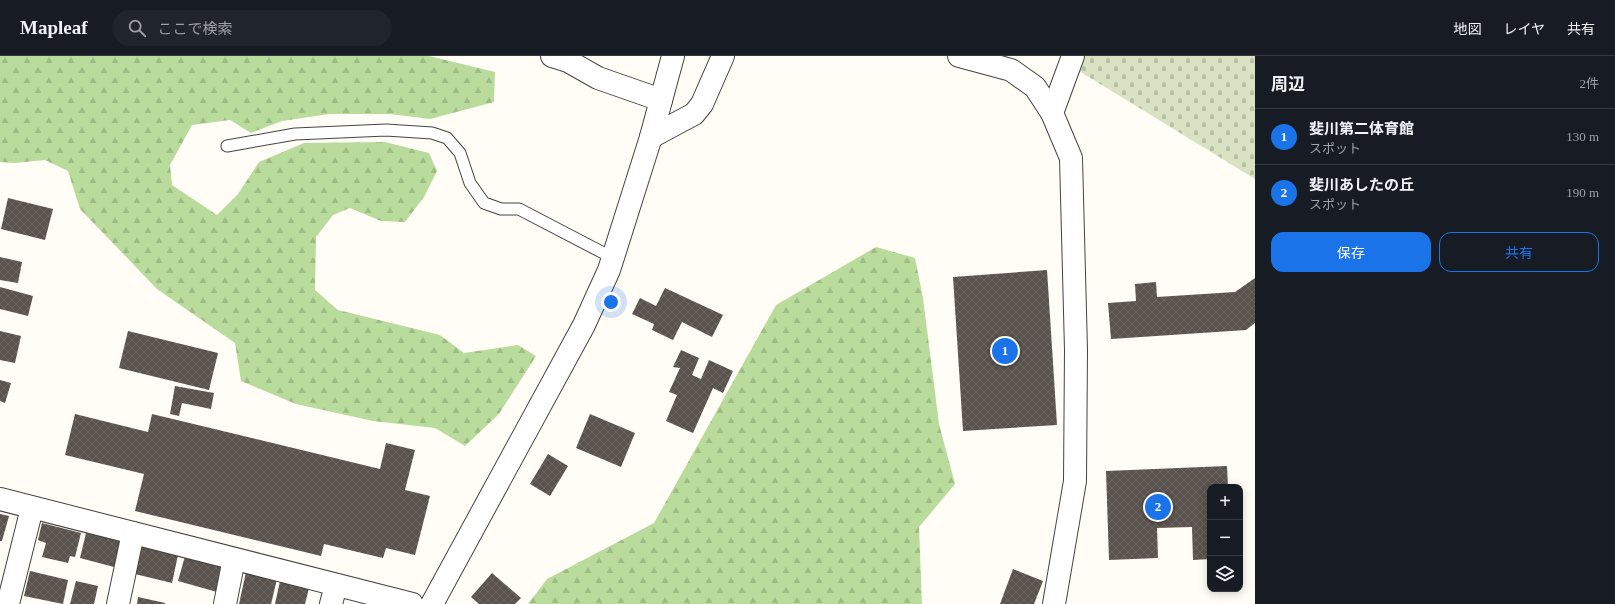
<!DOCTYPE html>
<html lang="ja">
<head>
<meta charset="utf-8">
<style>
  body { margin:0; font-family:"Times New Roman","Noto Sans JP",serif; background:#20242c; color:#f1f3f6 }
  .controls { position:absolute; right:12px; bottom:12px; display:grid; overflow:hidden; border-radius:8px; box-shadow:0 2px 10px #0003 }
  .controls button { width:36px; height:36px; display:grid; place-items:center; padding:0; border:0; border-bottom:1px solid #363941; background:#171b24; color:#f1f3f6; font:20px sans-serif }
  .you { position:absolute; left:611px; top:246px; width:14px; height:14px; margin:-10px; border:3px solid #fff; border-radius:50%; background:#1a73e8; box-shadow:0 0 0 6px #1a73e833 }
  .badge { display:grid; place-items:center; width:26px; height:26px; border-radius:50%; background:#1a73e8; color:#fff; font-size:13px; font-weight:700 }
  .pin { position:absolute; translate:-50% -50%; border:2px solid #fff; box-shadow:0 1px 4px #0006 }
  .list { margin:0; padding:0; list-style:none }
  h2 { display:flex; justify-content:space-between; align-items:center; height:52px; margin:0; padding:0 16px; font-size:17px }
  h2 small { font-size:13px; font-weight:400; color:#9ea1a6 }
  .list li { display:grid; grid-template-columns:26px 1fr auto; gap:12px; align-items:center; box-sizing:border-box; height:56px; padding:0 16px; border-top:1px solid #363941 }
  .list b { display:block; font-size:15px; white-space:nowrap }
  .list p { margin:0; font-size:13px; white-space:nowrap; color:#9ea1a6 }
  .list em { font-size:13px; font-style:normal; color:#9ea1a6 }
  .actions { display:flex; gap:8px; padding:12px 16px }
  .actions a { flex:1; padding:9px 0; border:1px solid #1a73e8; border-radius:12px; text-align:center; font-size:14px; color:#1a73e8 }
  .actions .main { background:#1a73e8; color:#fff }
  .icon { flex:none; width:22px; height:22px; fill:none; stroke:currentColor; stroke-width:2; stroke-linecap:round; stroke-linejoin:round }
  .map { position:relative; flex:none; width:1255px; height:548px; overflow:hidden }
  header { display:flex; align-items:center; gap:24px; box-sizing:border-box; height:56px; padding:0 20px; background:#171b24; border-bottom:1px solid #363941 }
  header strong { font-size:19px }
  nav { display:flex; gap:22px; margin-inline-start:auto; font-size:14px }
  .search { width:280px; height:36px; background:#20242c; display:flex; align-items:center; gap:10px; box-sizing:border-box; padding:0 14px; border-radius:22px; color:#9ea1a6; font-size:15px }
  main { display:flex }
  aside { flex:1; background:#171b24 }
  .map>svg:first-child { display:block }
  .forest { fill:url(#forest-firs) }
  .cemetery { fill:url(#cemetery-stones) }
  .building { fill:url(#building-cross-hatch) }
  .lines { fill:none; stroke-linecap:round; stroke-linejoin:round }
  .service-casing { stroke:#444; stroke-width:13 }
  .minor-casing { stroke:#444; stroke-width:24 }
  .tertiary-casing { stroke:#444; stroke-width:24 }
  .service { stroke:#fff; stroke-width:11 }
  .minor { stroke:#fff; stroke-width:22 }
  .tertiary { stroke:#fff; stroke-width:22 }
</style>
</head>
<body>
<header>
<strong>Mapleaf</strong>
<div class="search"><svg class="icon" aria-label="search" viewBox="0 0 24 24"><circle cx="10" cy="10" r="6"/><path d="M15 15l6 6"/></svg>ここで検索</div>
<nav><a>地図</a><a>レイヤ</a><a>共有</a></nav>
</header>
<main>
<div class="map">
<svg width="1255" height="548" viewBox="0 0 1255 548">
  <defs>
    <pattern id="forest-firs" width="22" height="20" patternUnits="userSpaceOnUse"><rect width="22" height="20" fill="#b9dc9c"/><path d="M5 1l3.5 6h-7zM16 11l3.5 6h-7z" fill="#9ebc85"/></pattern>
    <pattern id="cemetery-stones" width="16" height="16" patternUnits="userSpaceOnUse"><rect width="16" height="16" fill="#d9e3c4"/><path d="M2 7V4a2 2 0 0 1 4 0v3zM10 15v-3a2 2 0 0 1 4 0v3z" fill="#b9c2a7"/></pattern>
    <pattern id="building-cross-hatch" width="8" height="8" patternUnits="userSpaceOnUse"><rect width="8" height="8" fill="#5a524d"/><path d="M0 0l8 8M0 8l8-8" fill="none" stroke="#6d6662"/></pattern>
  </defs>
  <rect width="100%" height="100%" fill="#fffdf5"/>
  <g class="forest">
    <path d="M0 0H429L495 16 494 46 430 63 390 58H329L282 65 251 77 230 64 192 69 170 109 172 129 217 159 238 138 259 106 304 87 385 86 429 97 437 115 424 141 405 166 381 165 350 152 333 159 316 181 315 234 338 254 440 279 464 297 518 289 536 300 499 358 465 390 435 372 373 365 296 348 241 325 235 287 157 233 80 153 68 115 45 104 15 107 0 106Z"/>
    <path d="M876 191 915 202 923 242 939 368 955 428 919 471 922 548H528L547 523 654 467 776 249Z"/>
  </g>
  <path class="cemetery" d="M1084 0H1255V123L1079 15Z"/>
  <g class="building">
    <path d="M8 142 53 153 45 184 1 173Z"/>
    <path d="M0 201 22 206 18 227 0 224Z"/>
    <path d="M1047 214 1057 369 963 375 953 221Z"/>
    <path d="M1255 222V267L1246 274 1111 283 1108 247 1136 245 1135 228 1156 226 1157 241 1235 236Z"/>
    <path d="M0 231 33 240 28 260 0 253Z"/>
    <path d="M665 232 723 259 712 281 682 266 673 284 652 274 654 268 632 258 640 242 656 250Z"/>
    <path d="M0 275 21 280 15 307 0 304Z"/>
    <path d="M128 275 218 297 209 334 119 312Z"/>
    <path d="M681 294 699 302 692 319 701 323 709 304 733 315 723 337 713 332 693 377 666 365 677 339 669 336 680 312 673 311Z"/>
    <path d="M0 324 11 327 5 347 0 345Z"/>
    <path d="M175 330 214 337 211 353 182 347 179 360 170 358Z"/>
    <path d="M75 358 148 376 152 358 380 413 386 387 415 394 405 434 430 440 415 499 386 492 383 502 324 488 321 500 135 455 144 418 65 399Z"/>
    <path d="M590 358 635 377 621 411 576 392Z"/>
    <path d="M548 398 568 410 550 440 530 428Z"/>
    <path d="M1227 410 1228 431H1210V503L1193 504 1192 471 1157 472 1158 502 1109 504 1106 415Z"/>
    <path d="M0 458 9 460 2 485H0Z"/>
    <path d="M42 467 81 477 75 501 70 500 68 507 42 501 46 487 38 484Z"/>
    <path d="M86 477 120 485 114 511 80 502Z"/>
    <path d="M142 490 178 499 172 527 135 518Z"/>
    <path d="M185 500 223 510 217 536 178 525Z"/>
    <path d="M1013 513 1043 525 1034 548H1000Z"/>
    <path d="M30 515 68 524 63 548 24 540Z"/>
    <path d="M246 516 277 523 271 548H239Z"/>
    <path d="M492 517 521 542 515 548H479L471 541Z"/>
    <path d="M76 525 98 530 94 548H70Z"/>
    <path d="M280 525 309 532 305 548H275Z"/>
    <path d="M138 541 165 547V548H137Z"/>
  </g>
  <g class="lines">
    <g class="service-casing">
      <path id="service" d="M227 90 295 78 386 74 432 77 447 82 460 97 470 127 484 147 501 153H519L613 202"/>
    </g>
    <g class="minor-casing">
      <g id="minor">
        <path d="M552 0 568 5 598 22 661 44"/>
        <path d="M959 0 1011 14 1035 31 1052 57 1071 102 1076 294 1075 425 1054 548"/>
        <path d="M1052 57 1073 0"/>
        <path d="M651 81 694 58 702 48 723 0"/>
        <path d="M0 443 412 548"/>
        <path d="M8 548 32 452"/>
        <path d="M118 548 133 477"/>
        <path d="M225 548 234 503"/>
        <path d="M331 548 336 529"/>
      </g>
    </g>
    <g class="tertiary-casing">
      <path id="tertiary" d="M432 548 584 269 609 214 651 81 673 0"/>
    </g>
    <use href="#service" class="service"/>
    <use href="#minor" class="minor"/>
    <use href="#tertiary" class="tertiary"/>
  </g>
</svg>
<div class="controls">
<button>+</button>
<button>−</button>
<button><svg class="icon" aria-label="layers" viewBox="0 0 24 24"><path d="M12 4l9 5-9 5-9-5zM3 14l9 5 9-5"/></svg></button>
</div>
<div class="you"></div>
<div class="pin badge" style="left:1005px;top:295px">1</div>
<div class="pin badge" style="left:1158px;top:451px">2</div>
</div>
<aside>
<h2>周辺<small>2件</small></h2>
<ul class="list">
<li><span class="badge">1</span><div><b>斐川第二体育館</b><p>スポット</p></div><em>130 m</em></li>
<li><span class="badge">2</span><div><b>斐川あしたの丘</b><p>スポット</p></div><em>190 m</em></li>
</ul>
<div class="actions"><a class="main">保存</a><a>共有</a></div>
</aside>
</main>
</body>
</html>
